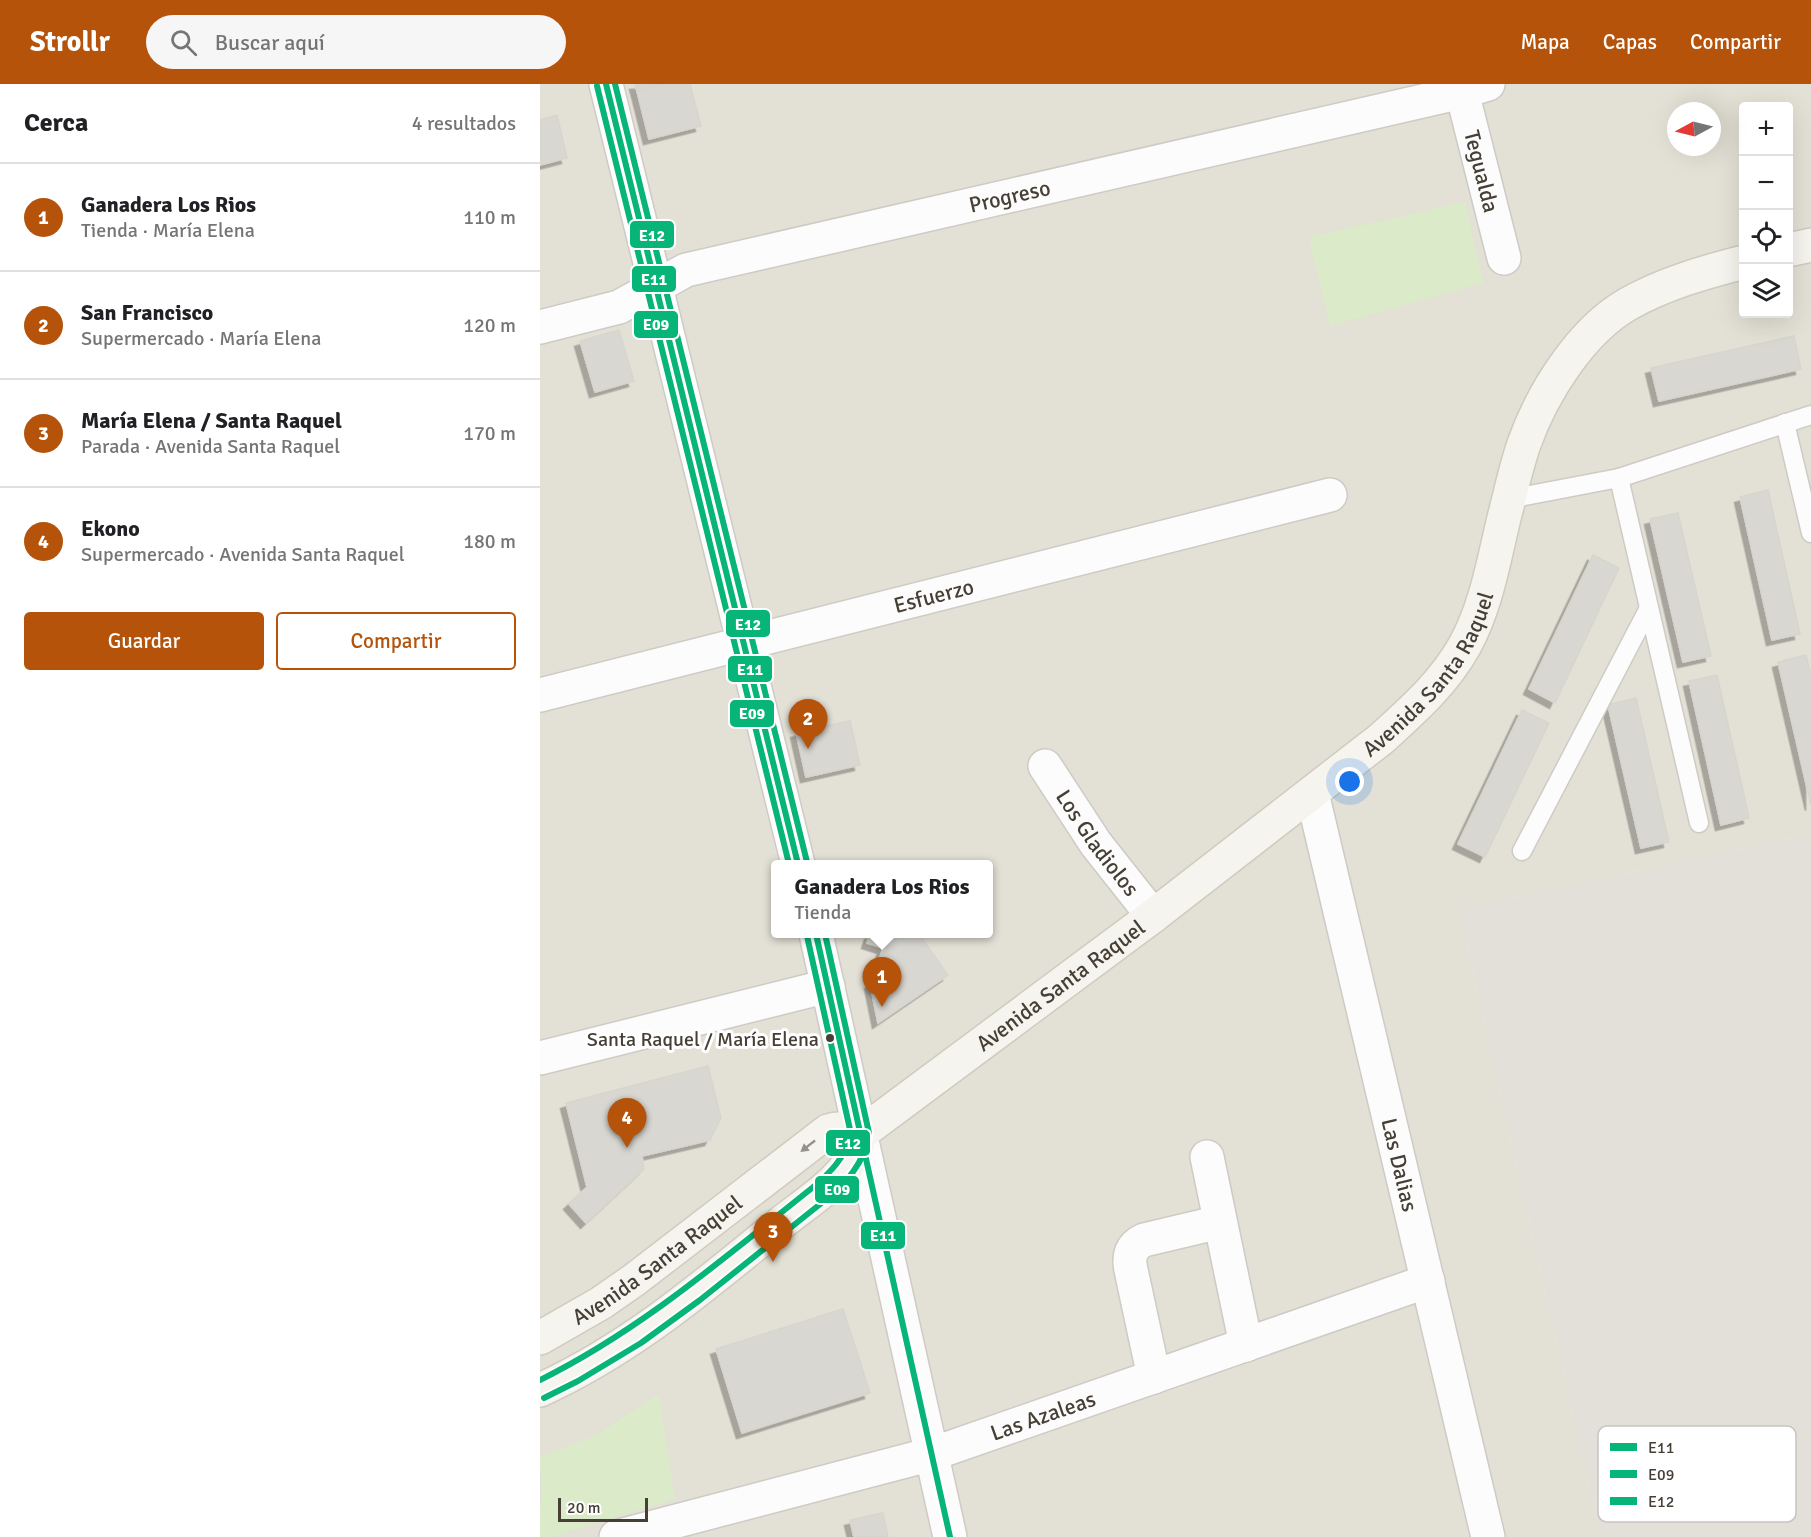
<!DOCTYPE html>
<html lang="es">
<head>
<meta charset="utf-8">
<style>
  body { margin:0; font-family:Signika,sans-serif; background:#f6f6f6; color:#202124 }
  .controls { position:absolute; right:18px; top:18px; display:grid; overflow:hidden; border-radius:6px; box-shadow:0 6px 24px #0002 }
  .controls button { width:54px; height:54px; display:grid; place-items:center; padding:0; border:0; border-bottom:2px solid #e0e0e0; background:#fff; color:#202124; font:30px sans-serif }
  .compass { position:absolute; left:1127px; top:18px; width:54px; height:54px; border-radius:50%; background:#fff; box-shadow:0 6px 24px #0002; rotate:263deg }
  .scale { position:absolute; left:18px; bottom:15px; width:90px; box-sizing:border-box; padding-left:6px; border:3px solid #453f35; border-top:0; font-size:16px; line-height:21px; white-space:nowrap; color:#453f35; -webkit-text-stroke:4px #fff; paint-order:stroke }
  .you { position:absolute; left:810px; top:698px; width:21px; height:21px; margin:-15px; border:4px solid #fff; border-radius:50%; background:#1a73e8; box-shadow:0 0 0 9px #1a73e833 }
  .badge { display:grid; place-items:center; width:39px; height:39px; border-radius:50%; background:#b45309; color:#fff; font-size:20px; font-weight:700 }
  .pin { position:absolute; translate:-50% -50px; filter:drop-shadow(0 2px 3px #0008) }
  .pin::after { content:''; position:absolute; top:32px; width:21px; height:18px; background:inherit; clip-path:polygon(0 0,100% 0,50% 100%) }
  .popup { position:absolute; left:231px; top:776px; width:222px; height:78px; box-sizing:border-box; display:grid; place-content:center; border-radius:6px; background:#fff; filter:drop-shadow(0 2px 4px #0005); font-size:20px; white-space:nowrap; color:#757577 }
  .popup b { font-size:22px; color:#202124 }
  .popup::after { content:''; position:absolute; left:50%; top:100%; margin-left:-12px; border:12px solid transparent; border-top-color:#fff }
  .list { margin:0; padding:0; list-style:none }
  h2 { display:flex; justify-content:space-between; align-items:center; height:78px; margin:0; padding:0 24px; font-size:26px }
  h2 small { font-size:20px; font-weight:400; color:#757577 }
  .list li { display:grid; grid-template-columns:39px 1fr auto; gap:18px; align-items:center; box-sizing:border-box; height:108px; padding:0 24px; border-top:2px solid #e0e0e0 }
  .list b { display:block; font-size:22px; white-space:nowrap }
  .list p { margin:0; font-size:20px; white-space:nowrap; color:#757577 }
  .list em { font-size:20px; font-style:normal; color:#757577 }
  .actions { display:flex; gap:12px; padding:18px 24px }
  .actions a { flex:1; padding:14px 0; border:2px solid #b45309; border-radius:6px; text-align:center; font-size:21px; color:#b45309 }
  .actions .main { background:#b45309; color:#fff }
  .icon { flex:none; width:33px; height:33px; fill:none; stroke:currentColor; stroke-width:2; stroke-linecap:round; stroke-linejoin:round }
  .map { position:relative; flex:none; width:1271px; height:1453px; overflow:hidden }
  header { display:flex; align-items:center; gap:36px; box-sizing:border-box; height:84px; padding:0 30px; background:#b45309; color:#fff }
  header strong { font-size:28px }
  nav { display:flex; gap:33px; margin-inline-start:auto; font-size:21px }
  .search { width:420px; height:54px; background:#f6f6f6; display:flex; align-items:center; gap:15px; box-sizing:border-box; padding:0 21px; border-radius:33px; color:#757577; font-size:22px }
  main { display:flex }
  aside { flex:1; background:#fff }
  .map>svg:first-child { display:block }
  .residential { fill:#e3e0d5; fill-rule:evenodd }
  .industrial { fill:#e3dfd9 }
  .green { fill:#dbeac8 }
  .building { fill:#d9d7d1; stroke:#d8d5ce; stroke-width:1.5; filter:url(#shadow) }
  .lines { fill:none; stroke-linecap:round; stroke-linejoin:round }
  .service-casing { stroke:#cecbc6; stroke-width:21 }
  .minor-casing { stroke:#cecbc6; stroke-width:36 }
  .tertiary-casing { stroke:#cecbc6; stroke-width:36 }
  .secondary-casing { stroke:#cfcbbf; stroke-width:36 }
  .service { stroke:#fdfcfc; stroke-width:18 }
  .minor { stroke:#fdfcfc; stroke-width:33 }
  .tertiary { stroke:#fdfcfc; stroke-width:33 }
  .secondary { stroke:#f6f4ee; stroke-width:33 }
  .bus-1-casing { stroke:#fff; stroke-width:10 }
  .bus-2-casing { stroke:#fff; stroke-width:10 }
  .bus-3-casing { stroke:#fff; stroke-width:10 }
  .bus-1 { stroke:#07b578; stroke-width:6 }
  .bus-2 { stroke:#07b578; stroke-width:6 }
  .bus-3 { stroke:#07b578; stroke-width:6 }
  .oneway { fill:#959088 }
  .bus-dot { fill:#453f35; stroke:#fff; stroke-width:2 }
  .labels { text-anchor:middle; stroke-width:6; stroke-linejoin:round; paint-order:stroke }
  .bus-label { font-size:20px; fill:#453f35; stroke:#fff; text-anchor:end }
  .street-label { font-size:22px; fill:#453f35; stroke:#fff }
  .key { fill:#fff; stroke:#c7c5c2; stroke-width:1.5 }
  .key-label { font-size:16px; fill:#453f35 }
  .line-badge { stroke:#fff; stroke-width:2 }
  .badge-label { font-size:16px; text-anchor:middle; font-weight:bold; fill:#fff }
</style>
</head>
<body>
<header>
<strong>Strollr</strong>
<div class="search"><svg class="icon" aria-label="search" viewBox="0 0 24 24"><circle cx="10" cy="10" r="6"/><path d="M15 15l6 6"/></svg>Buscar aquí</div>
<nav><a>Mapa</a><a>Capas</a><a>Compartir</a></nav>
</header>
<main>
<aside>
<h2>Cerca<small>4 resultados</small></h2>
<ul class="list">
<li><span class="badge">1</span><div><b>Ganadera Los Rios</b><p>Tienda · María Elena</p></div><em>110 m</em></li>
<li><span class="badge">2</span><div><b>San Francisco</b><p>Supermercado · María Elena</p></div><em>120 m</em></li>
<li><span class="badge">3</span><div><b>María Elena / Santa Raquel</b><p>Parada · Avenida Santa Raquel</p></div><em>170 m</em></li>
<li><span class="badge">4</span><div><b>Ekono</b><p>Supermercado · Avenida Santa Raquel</p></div><em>180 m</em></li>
</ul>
<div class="actions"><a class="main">Guardar</a><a>Compartir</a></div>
</aside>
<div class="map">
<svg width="1271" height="1453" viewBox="0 0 1271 1453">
  <defs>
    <filter id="shadow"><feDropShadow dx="-5.5" dy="5.5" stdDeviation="0" flood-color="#0004"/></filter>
  </defs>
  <rect width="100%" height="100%" fill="#f0eee8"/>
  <path class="residential" d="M0 0H1271V750L919 825 1060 1453H0ZM1204 22H1248V230H1204ZM1136 27H1172V63H1136ZM236 780H448V850H236Z"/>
  <path class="industrial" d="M1271 750V1453H1060L919 825Z"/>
  <g class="green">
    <path d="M925 118 943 199 790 242 769 153Z"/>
    <path d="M119 1310 135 1415 11 1453H0V1426L2 1418 0 1373 56 1351Z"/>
  </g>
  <g class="building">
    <path d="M95 0H125L97 7Z"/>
    <path d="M125 0H150L161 42 109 55 97 7Z"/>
    <path d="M17 31 27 74 0 81V36Z"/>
    <path d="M79 246 94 297 55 308 40 257Z"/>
    <path d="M1254 252 1261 285 1119 317 1111 284Z"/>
    <path d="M1228 406 1260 550 1232 556 1200 413Z"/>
    <path d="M1138 429 1171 572 1143 578 1110 435Z"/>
    <path d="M1053 471 1079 484 1015 619 989 605Z"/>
    <path d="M1266 571 1271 592V721L1238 578Z"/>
    <path d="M1177 591 1209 734 1181 741 1149 597Z"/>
    <path d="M1096 614 1129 758 1101 764 1068 621Z"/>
    <path d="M982 626 1009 639 945 773 918 760Z"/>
    <path d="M310 637 320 681 266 693 256 648Z"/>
    <path d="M330 850H379L408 891 338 939 330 899 343 896 339 876 343 864 327 859Z"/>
    <path d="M168 982 181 1034 170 1056 102 1072 104 1085 46 1139 29 1120 47 1103 26 1019Z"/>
    <path d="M303 1225 330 1309 202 1349 176 1265Z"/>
    <path d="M343 1429 348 1453H314L310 1436Z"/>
  </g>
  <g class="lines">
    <g class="service-casing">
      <g id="service">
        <path d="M1245 339 1271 449"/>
        <path d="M1079 394 1159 739"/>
        <path d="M969 415 1079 394 1271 331"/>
        <path d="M982 767 1109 524"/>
      </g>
    </g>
    <g class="minor-casing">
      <g id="minor">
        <path id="s1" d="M920 0 964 174"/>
        <path id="s2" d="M0 243 79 223 146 186 922 8 948 0"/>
        <path id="s3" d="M0 611 790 411"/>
        <path id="s4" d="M505 682 556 760 613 832"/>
        <path id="s5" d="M772 709 948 1453"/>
        <path d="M0 974 288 902"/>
        <path d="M667 1073 706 1261"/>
        <path d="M614 1293 591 1186C588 1172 591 1162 604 1156L680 1138"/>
        <path id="s6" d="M76 1453 392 1370 888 1197"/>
      </g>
    </g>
    <g class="tertiary-casing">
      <g id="tertiary">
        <path d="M66 0 258 780"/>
        <path d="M276 850 410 1453"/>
      </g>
    </g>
    <g class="secondary-casing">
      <g id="secondary">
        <path d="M1248 166 1271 161"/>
        <path id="s7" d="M0 1254 61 1219 94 1196 288 1047C300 1043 309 1044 320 1050"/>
        <path id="s8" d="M0 1306C90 1265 164 1202 240 1140 262 1122 296 1101 311 1076 316 1068 318 1059 320 1050L613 832 841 655C873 626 904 599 925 561 947 521 954 474 965 430 971 407 976 383 984 360 1002 309 1041 247 1088 220 1123 200 1165 188 1204 178"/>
      </g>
    </g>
    <use href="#service" class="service"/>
    <use href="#minor" class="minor"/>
    <use href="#tertiary" class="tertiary"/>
    <use href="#secondary" class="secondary"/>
    <g class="bus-1-casing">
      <g id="bus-1">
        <path d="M66 0 258 780"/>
        <path d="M276 850 410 1453"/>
      </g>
    </g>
    <g class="bus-2-casing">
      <g id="bus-2">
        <path d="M57 2 249 780"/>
        <path d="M4 1314 38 1297 101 1259 160 1216 284 1117C306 1099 325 1079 329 1049L285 850"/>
      </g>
    </g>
    <g class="bus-3-casing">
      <g id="bus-3">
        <path d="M75 0 267 778"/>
        <path d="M0 1296C101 1246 185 1173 272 1104 291 1088 305 1074 311 1050L267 852"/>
      </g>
    </g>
    <use href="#bus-1" class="bus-1"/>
    <use href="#bus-2" class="bus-2"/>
    <use href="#bus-3" class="bus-3"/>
  </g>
  <defs><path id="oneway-solid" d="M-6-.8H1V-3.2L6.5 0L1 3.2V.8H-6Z" transform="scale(1.5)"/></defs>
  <use class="oneway" href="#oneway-solid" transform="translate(268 1062) rotate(142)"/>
  <circle class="bus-dot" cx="290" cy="954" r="5"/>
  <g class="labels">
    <g class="bus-label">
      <text x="279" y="962">Santa Raquel / María Elena</text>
    </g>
    <g class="street-label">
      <text dy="8" stroke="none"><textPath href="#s1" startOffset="90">Tegualda</textPath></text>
      <text dy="8" stroke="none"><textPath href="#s2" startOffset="490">Progreso</textPath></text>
      <text dy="8" stroke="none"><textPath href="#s3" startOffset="406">Esfuerzo</textPath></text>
      <text dy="8" stroke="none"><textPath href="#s8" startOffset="1152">Avenida Santa Raquel</textPath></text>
      <text dy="8" stroke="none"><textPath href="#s4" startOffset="93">Los Gladiolos</textPath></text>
      <text dy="8" stroke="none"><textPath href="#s8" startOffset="666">Avenida Santa Raquel</textPath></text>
      <text dy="8" stroke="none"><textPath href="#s5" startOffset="382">Las Dalias</textPath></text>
      <text dy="8" stroke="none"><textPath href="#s7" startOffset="141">Avenida Santa Raquel</textPath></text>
      <text dy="8" stroke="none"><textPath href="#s6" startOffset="444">Las Azaleas</textPath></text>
    </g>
  </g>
  <rect x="1058" y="1342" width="198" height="96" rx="9" class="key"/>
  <rect x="1070" y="1359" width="27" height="8" fill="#07b578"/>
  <rect x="1070" y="1386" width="27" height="8" fill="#07b578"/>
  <rect x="1070" y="1413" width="27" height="8" fill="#07b578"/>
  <g class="key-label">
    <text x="1108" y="1369">E11</text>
    <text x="1108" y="1396">E09</text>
    <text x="1108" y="1423">E12</text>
  </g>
  <g class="line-badge">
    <rect x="89" y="136" width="46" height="29" rx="6" fill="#07b578"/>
    <rect x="91" y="181" width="46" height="28" rx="6" fill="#07b578"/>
    <rect x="93" y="226" width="46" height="29" rx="6" fill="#07b578"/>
    <rect x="185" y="525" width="46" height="29" rx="6" fill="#07b578"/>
    <rect x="187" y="571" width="46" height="28" rx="6" fill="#07b578"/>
    <rect x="189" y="615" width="46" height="29" rx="6" fill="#07b578"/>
    <rect x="285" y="1045" width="46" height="28" rx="6" fill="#07b578"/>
    <rect x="274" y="1091" width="46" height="29" rx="6" fill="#07b578"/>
    <rect x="320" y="1137" width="46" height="29" rx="6" fill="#07b578"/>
  </g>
  <g class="badge-label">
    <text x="112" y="157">E12</text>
    <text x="114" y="201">E11</text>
    <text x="116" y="246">E09</text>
    <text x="208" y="546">E12</text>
    <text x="210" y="591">E11</text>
    <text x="212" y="635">E09</text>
    <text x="308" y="1065">E12</text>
    <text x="297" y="1111">E09</text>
    <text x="343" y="1157">E11</text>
  </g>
</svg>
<div class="controls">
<button>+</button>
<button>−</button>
<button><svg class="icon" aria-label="locate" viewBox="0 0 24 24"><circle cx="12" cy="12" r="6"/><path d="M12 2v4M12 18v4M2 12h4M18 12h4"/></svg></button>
<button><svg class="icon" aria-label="layers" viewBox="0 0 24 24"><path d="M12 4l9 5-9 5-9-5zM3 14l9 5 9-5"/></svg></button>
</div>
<svg class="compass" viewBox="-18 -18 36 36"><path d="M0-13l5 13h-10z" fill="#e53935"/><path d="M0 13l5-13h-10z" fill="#757577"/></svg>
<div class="scale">20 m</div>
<div class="you"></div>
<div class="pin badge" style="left:342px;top:923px">1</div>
<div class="popup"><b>Ganadera Los Rios</b>Tienda</div>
<div class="pin badge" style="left:268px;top:665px">2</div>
<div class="pin badge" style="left:233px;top:1178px">3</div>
<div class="pin badge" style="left:87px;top:1064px">4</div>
</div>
</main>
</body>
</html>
